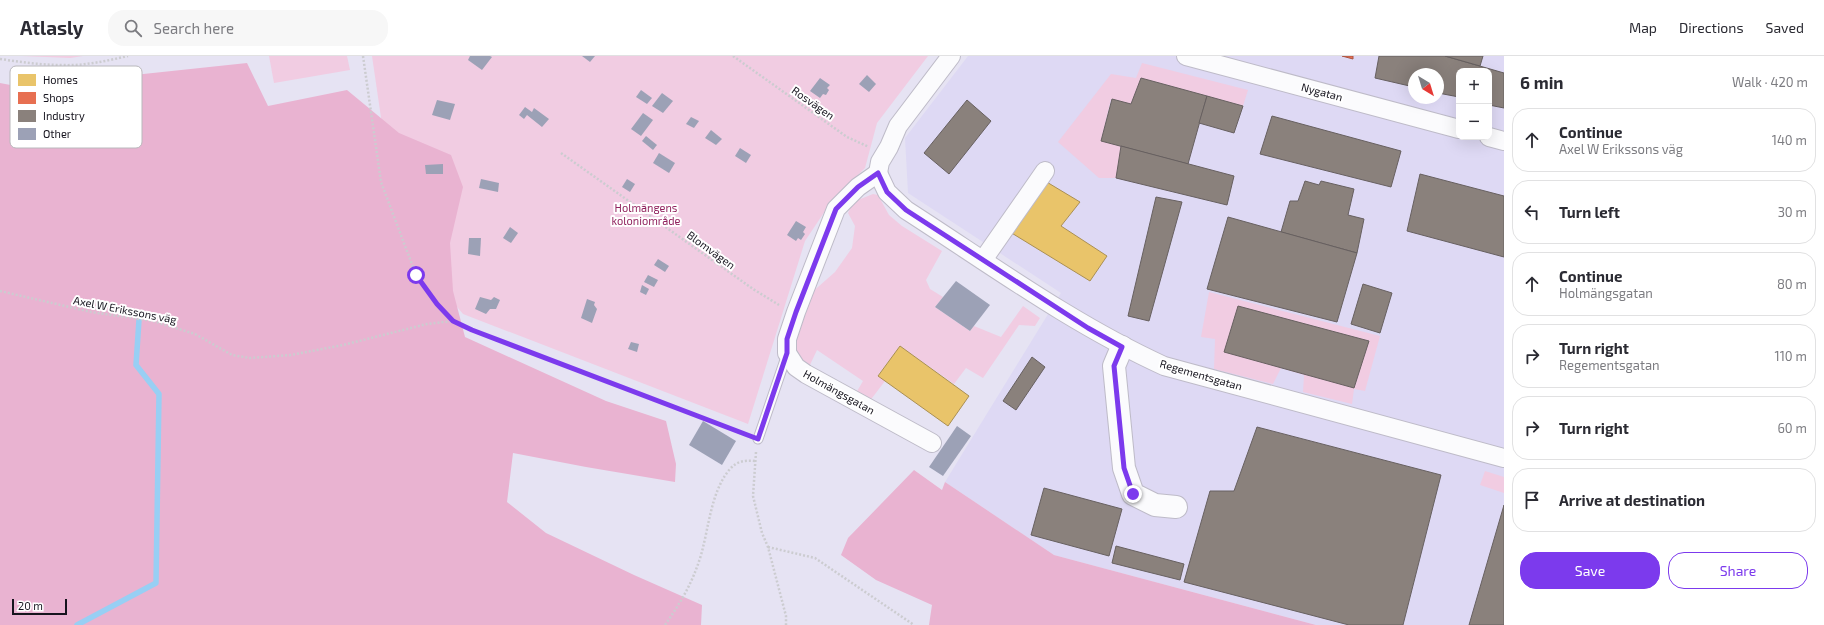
<!DOCTYPE html>
<html lang="en">
<head>
<meta charset="utf-8">
<style>
  body { margin:0; font-family:"Exo 2",sans-serif; background:#f7f7f7; color:#2b2b33 }
  .controls { position:absolute; right:12px; top:12px; display:grid; overflow:hidden; border-radius:8px; box-shadow:0 4px 16px #0002 }
  .controls button { width:36px; height:36px; display:grid; place-items:center; padding:0; border:0; border-bottom:1px solid #e1e1e2; background:#fff; color:#2b2b33; font:20px sans-serif }
  .compass { position:absolute; left:1408px; top:12px; width:36px; height:36px; border-radius:50%; background:#fff; box-shadow:0 4px 16px #0002; rotate:142deg }
  .scale { position:absolute; left:12px; bottom:10px; width:55px; box-sizing:border-box; padding-left:4px; border:2px solid #16141e; border-top:0; font-size:11px; line-height:14px; white-space:nowrap; color:#16141e; -webkit-text-stroke:3px #fff; paint-order:stroke }
  .stop { position:absolute; width:12px; height:12px; margin:-9px; border:3px solid #7c3aed; border-radius:50%; background:#fff }
  .stop.end { background:#7c3aed; border-color:#fff; box-shadow:0 1px 4px #0008 }
  .list { margin:0; padding:0; list-style:none }
  h2 { display:flex; justify-content:space-between; align-items:center; height:52px; margin:0; padding:0 16px; font-size:17px }
  h2 small { font-size:13px; font-weight:400; color:#7c7c81 }
  .list li { display:grid; grid-template-columns:26px 1fr auto; gap:12px; align-items:center; box-sizing:border-box; height:64px; margin:0 8px 8px; padding:0 8px; border:1px solid #e1e1e2; border-radius:16px }
  .list b { display:block; font-size:15px; white-space:nowrap }
  .list p { margin:0; font-size:13px; white-space:nowrap; color:#7c7c81 }
  .list em { font-size:13px; font-style:normal; color:#7c7c81 }
  .actions { display:flex; gap:8px; padding:12px 16px }
  .actions a { flex:1; padding:9px 0; border:1px solid #7c3aed; border-radius:16px; text-align:center; font-size:14px; color:#7c3aed }
  .actions .main { background:#7c3aed; color:#fff }
  .icon { flex:none; width:22px; height:22px; fill:none; stroke:currentColor; stroke-width:2; stroke-linecap:round; stroke-linejoin:round }
  .map { position:relative; flex:none; width:1504px; height:569px; overflow:hidden }
  header { display:flex; align-items:center; gap:24px; box-sizing:border-box; height:56px; padding:0 20px; background:#fff; border-bottom:1px solid #e1e1e2 }
  header strong { font-size:19px }
  nav { display:flex; gap:22px; margin-inline-start:auto; font-size:14px }
  .search { width:280px; height:36px; background:#f7f7f7; display:flex; align-items:center; gap:10px; box-sizing:border-box; padding:0 14px; border-radius:16px; color:#7c7c81; font-size:15px }
  main { display:flex }
  aside { flex:1; background:#fff }
  .map>svg:first-child { display:block }
  .built { fill:#ded9f4; fill-rule:evenodd }
  .green { fill:#f1cce2 }
  .forest { fill:#e9b3d1 }
  .homes { fill:#e9c46a; stroke:#aa8f53 }
  .shops { fill:#e76f51; stroke:#a85442 }
  .industry { fill:#8a817c; stroke:#676060 }
  .lines { fill:none; stroke-linecap:round; stroke-linejoin:round }
  .stream { stroke:#98cff4; stroke-width:5.5 }
  .building { fill:#9ca1b6 }
  .service-casing { stroke:#bebbc8; stroke-width:11 }
  .minor-casing { stroke:#bebbc8; stroke-width:20 }
  .tertiary-casing { stroke:#bebbc8; stroke-width:24 }
  .path { stroke:#ccccd0; stroke-width:2.5; stroke-dasharray:2 2; stroke-linecap:butt }
  .service { stroke:#fbfbfd; stroke-width:9 }
  .minor { stroke:#fbfbfd; stroke-width:18 }
  .tertiary { stroke:#fbfbfd; stroke-width:22 }
  .route { stroke:#7c3aed; stroke-width:5 }
  .labels { text-anchor:middle; stroke-width:4; stroke-linejoin:round; paint-order:stroke }
  .street-label { font-size:11px; fill:#16141e; stroke:#fff }
  .park-label { font-size:11px; fill:#90215d; stroke:#fff }
  .key { fill:#fff; stroke:#b9b8bc; stroke-width:1 }
  .key-label { font-size:11px; fill:#16141e }
</style>
</head>
<body>
<header>
<strong>Atlasly</strong>
<div class="search"><svg class="icon" aria-label="search" viewBox="0 0 24 24"><circle cx="10" cy="10" r="6"/><path d="M15 15l6 6"/></svg>Search here</div>
<nav><a>Map</a><a>Directions</a><a>Saved</a></nav>
</header>
<main>
<div class="map">
<svg width="1504" height="569" viewBox="0 0 1504 569">
  <rect width="100%" height="100%" fill="#e6e3f3"/>
  <path class="built" d="M968 0H1504V569H1316L1054 499 945 426 1061 237 908 137 905 82ZM1459 15H1489V81H1459ZM1414 18H1438V42H1414Z"/>
  <g class="green">
    <path d="M22 0H83L70 2Z"/>
    <path d="M269 0H347L350 14 274 27Z"/>
    <path d="M372 0H928L877 67 865 112 831 146 805 185 748 368 463 258 427 215 390 123Z"/>
    <path d="M1142 7 1248 34 1243 50 1141 22 1131 48 1111 43 1101 85 1121 90 1116 122H1099L1058 86 1111 18 1136 22Z"/>
    <path d="M873 138 878 139 889 159 902 170 942 195 926 224 930 233 943 241 935 251 970 275 974 270 1001 281 1023 250 1040 262 1035 270 1019 269 983 322 966 312 954 328 900 290 878 319 885 325 869 346 856 337 863 325 817 294 808 313 794 295 796 270 810 238 835 216 852 192 855 170 848 157 853 146Z"/>
    <path d="M1209 236 1380 280 1365 335 1354 333 1352 348 1303 336 1304 319 1281 312 1273 328 1214 313 1215 283 1201 281Z"/>
    <path d="M1485 415 1504 421V437L1480 429Z"/>
  </g>
  <g class="forest">
    <path d="M247 7 268 50 347 34 399 77 451 99 463 131 450 187 453 235 465 281 606 345 666 365 676 408 675 426 586 411 513 397 507 446 546 477 634 519 702 549 701 569H0V27L21 31Z"/>
    <path d="M914 414 942 434 945 426 1054 499 1316 569H929L932 549 876 524 841 499 848 482Z"/>
  </g>
  <g class="homes">
    <path d="M1045 125 1080 146 1061 170 1107 200 1090 225 1010 176Z"/>
    <path d="M900 290 969 340 948 370 878 320Z"/>
  </g>
  <path class="shops" d="M1342 0H1353V3Z"/>
  <g class="industry">
    <path d="M1379 0H1445L1504 17V52L1489 49V15H1459V41L1438 37V18H1414V31L1375 22Z"/>
    <path d="M1445 0H1483L1480 10Z"/>
    <path d="M1141 22 1207 40 1188 108 1101 85 1112 43 1131 48Z"/>
    <path d="M1207 40 1243 50 1234 77 1199 67Z"/>
    <path d="M967 44 991 65 949 118 924 97Z"/>
    <path d="M1272 60 1401 95 1391 131 1260 98Z"/>
    <path d="M1121 90 1234 120 1227 149 1116 122Z"/>
    <path d="M1420 118 1504 140V201L1407 175Z"/>
    <path d="M1305 125 1319 129 1321 125 1354 133 1348 159 1364 163 1357 197 1281 176 1290 145H1298Z"/>
    <path d="M1156 141 1182 146 1149 265 1128 260Z"/>
    <path d="M1228 161 1357 197 1337 266 1207 233Z"/>
    <path d="M1363 228 1392 237 1380 277 1351 268Z"/>
    <path d="M1238 250 1369 285 1354 332 1224 296Z"/>
    <path d="M1032 301 1045 311 1016 354 1003 345Z"/>
    <path d="M1257 371 1441 419 1403 569H1349L1184 526 1210 435H1234Z"/>
    <path d="M1044 432 1122 453 1109 500 1031 479Z"/>
    <path d="M1504 449V569H1469Z"/>
    <path d="M1116 490 1184 508 1180 524 1112 507Z"/>
  </g>
  <g class="lines">
    <path class="stream" d="M77 569 156 527 159 338 136 309 139 264"/>
  </g>
  <g class="building">
    <path d="M470 0H490L492 1 482 14 468 4Z"/>
    <path d="M582 0H595L590 6Z"/>
    <path d="M867 19 876 28 869 36 859 28Z"/>
    <path d="M820 22 830 29 827 32 829 34 826 39 823 38 820 42 810 35Z"/>
    <path d="M641 34 652 42 647 48 636 41Z"/>
    <path d="M662 37 673 45 663 57 652 50Z"/>
    <path d="M437 44 455 48 450 64 432 59Z"/>
    <path d="M525 51 532 56 534 52 549 63 542 71 527 59 524 63 519 59Z"/>
    <path d="M643 57 653 64 641 80 631 73Z"/>
    <path d="M691 61 699 65 694 72 686 68Z"/>
    <path d="M711 74 722 83 716 89 705 82Z"/>
    <path d="M646 80 657 89 653 94 642 85Z"/>
    <path d="M740 92 751 99 746 107 735 100Z"/>
    <path d="M659 97 675 107 669 117 653 107Z"/>
    <path d="M443 108V118H426L425 109Z"/>
    <path d="M481 123 499 127 498 136 479 132Z"/>
    <path d="M627 123 635 128 630 136 622 131Z"/>
    <path d="M796 165 806 171 803 176 805 178 801 184 798 182 796 185 787 179Z"/>
    <path d="M510 171 518 177 511 187 503 182Z"/>
    <path d="M469 182H481L480 200 468 198Z"/>
    <path d="M658 203 669 210 665 216 654 209Z"/>
    <path d="M648 219 658 224 654 231 644 226Z"/>
    <path d="M956 225 990 249 970 275 935 251Z"/>
    <path d="M642 229 649 233 646 239 640 236Z"/>
    <path d="M480 241 491 244 494 241 500 244 496 253H490L486 258 475 253Z"/>
    <path d="M587 243 595 246 594 249 597 253 592 267 581 262Z"/>
    <path d="M631 286 639 288 637 296 628 293Z"/>
    <path d="M703 365 736 385 722 409 689 389Z"/>
    <path d="M957 370 971 380 943 420 929 411Z"/>
  </g>
  <g class="lines">
    <g class="service-casing">
      <path id="service" d="M758 383 787 298"/>
    </g>
    <g class="minor-casing">
      <g id="minor">
        <path d="M1186 0 1459 73"/>
        <path d="M1489 81 1504 85"/>
        <path d="M878 117 887 136 906 154C990 208 1072 268 1164 310L1504 402"/>
        <path d="M878 117 858 131 836 153 796 256 787 283V297L796 311 806 318 932 387"/>
        <path d="M878 117 880 106 889 91 898 70 951 0"/>
        <path d="M983 204 1045 115"/>
      </g>
    </g>
    <g class="tertiary-casing">
      <path id="tertiary" d="M1122 291 1114 310 1124 412 1133 438 1155 449 1176 451"/>
    </g>
    <g class="path">
      <path d="M363 0 381 126 416 219 437 248 453 265"/>
      <path d="M733 0 847 81 869 91"/>
      <path d="M0 3C21 6 41 9 62 9 84 10 106 5 128 0"/>
      <path d="M561 97 753 233 779 249"/>
      <path d="M0 235 91 256 153 265 195 278 232 299 250 302 291 299 343 289 427 268 453 265 471 274 689 356 745 379"/>
      <path d="M756 396 753 440 762 477 768 491 786 560V569"/>
      <path d="M768 491 815 502 914 569"/>
      <path d="M665 569C681 546 693 526 701 499 709 471 711 435 730 413 737 405 745 404 755 405"/>
    </g>
    <use href="#service" class="service"/>
    <use href="#minor" class="minor"/>
    <use href="#tertiary" class="tertiary"/>
  </g>
  <g class="lines">
    <path class="route" d="M416 219 437 248 453 265 472 274 758 383 787 297V283L796 256 836 153 858 131 878 117 887 136 906 154 1088 272 1122 291 1114 310 1124 412 1133 438"/>
  </g>
  <g class="labels">
    <g class="street-label">
      <text transform="translate(1322 36) rotate(15)" y="4">Nygatan</text>
      <text transform="translate(813 47) rotate(35)" y="4">Rosvägen</text>
      <text transform="translate(711 194) rotate(36)" y="4">Blomvägen</text>
      <text transform="translate(125 254) rotate(11)" y="4">Axel W Erikssons väg</text>
      <text transform="translate(1201 319) rotate(16)" y="4">Regementsgatan</text>
      <text transform="translate(839 336) rotate(29)" y="4">Holmängsgatan</text>
    </g>
    <g class="park-label">
      <text x="646" y="156">Holmängens<tspan x="646" dy="13">koloniområde</tspan></text>
    </g>
  </g>
  <rect x="10" y="10" width="132" height="82" rx="6" class="key"/>
  <rect x="18" y="18" width="18" height="12" fill="#e9c46a"/>
  <rect x="18" y="36" width="18" height="12" fill="#e76f51"/>
  <rect x="18" y="54" width="18" height="12" fill="#8a817c"/>
  <rect x="18" y="72" width="18" height="12" fill="#9ca1b6"/>
  <g class="key-label">
    <text x="43" y="28">Homes</text>
    <text x="43" y="46">Shops</text>
    <text x="43" y="64">Industry</text>
    <text x="43" y="82">Other</text>
  </g>
</svg>
<div class="controls">
<button>+</button>
<button>−</button>
</div>
<svg class="compass" viewBox="-18 -18 36 36"><path d="M0-13l5 13h-10z" fill="#e53935"/><path d="M0 13l5-13h-10z" fill="#7c7c81"/></svg>
<div class="scale">20 m</div>
<div class="stop" style="left:416px;top:219px"></div>
<div class="stop end" style="left:1133px;top:438px"></div>
</div>
<aside>
<h2>6 min<small>Walk · 420 m</small></h2>
<ul class="list">
<li><svg class="icon" aria-label="ahead" viewBox="0 0 24 24"><path d="M12 20V5M6 11l6-6 6 6"/></svg><div><b>Continue</b><p>Axel W Erikssons väg</p></div><em>140 m</em></li>
<li><svg class="icon" aria-label="left" viewBox="0 0 24 24"><path d="M17 20v-9H6M10 6l-5 5 5 5"/></svg><div><b>Turn left</b></div><em>30 m</em></li>
<li><svg class="icon" aria-label="ahead" viewBox="0 0 24 24"><path d="M12 20V5M6 11l6-6 6 6"/></svg><div><b>Continue</b><p>Holmängsgatan</p></div><em>80 m</em></li>
<li><svg class="icon" aria-label="right" viewBox="0 0 24 24"><path d="M7 20v-9h11M14 6l5 5-5 5"/></svg><div><b>Turn right</b><p>Regementsgatan</p></div><em>110 m</em></li>
<li><svg class="icon" aria-label="right" viewBox="0 0 24 24"><path d="M7 20v-9h11M14 6l5 5-5 5"/></svg><div><b>Turn right</b></div><em>60 m</em></li>
<li><svg class="icon" aria-label="arrive" viewBox="0 0 24 24"><path d="M6 21V4h12l-3 4 3 4H6"/></svg><div><b>Arrive at destination</b></div></li>
</ul>
<div class="actions"><a class="main">Save</a><a>Share</a></div>
</aside>
</main>
</body>
</html>
